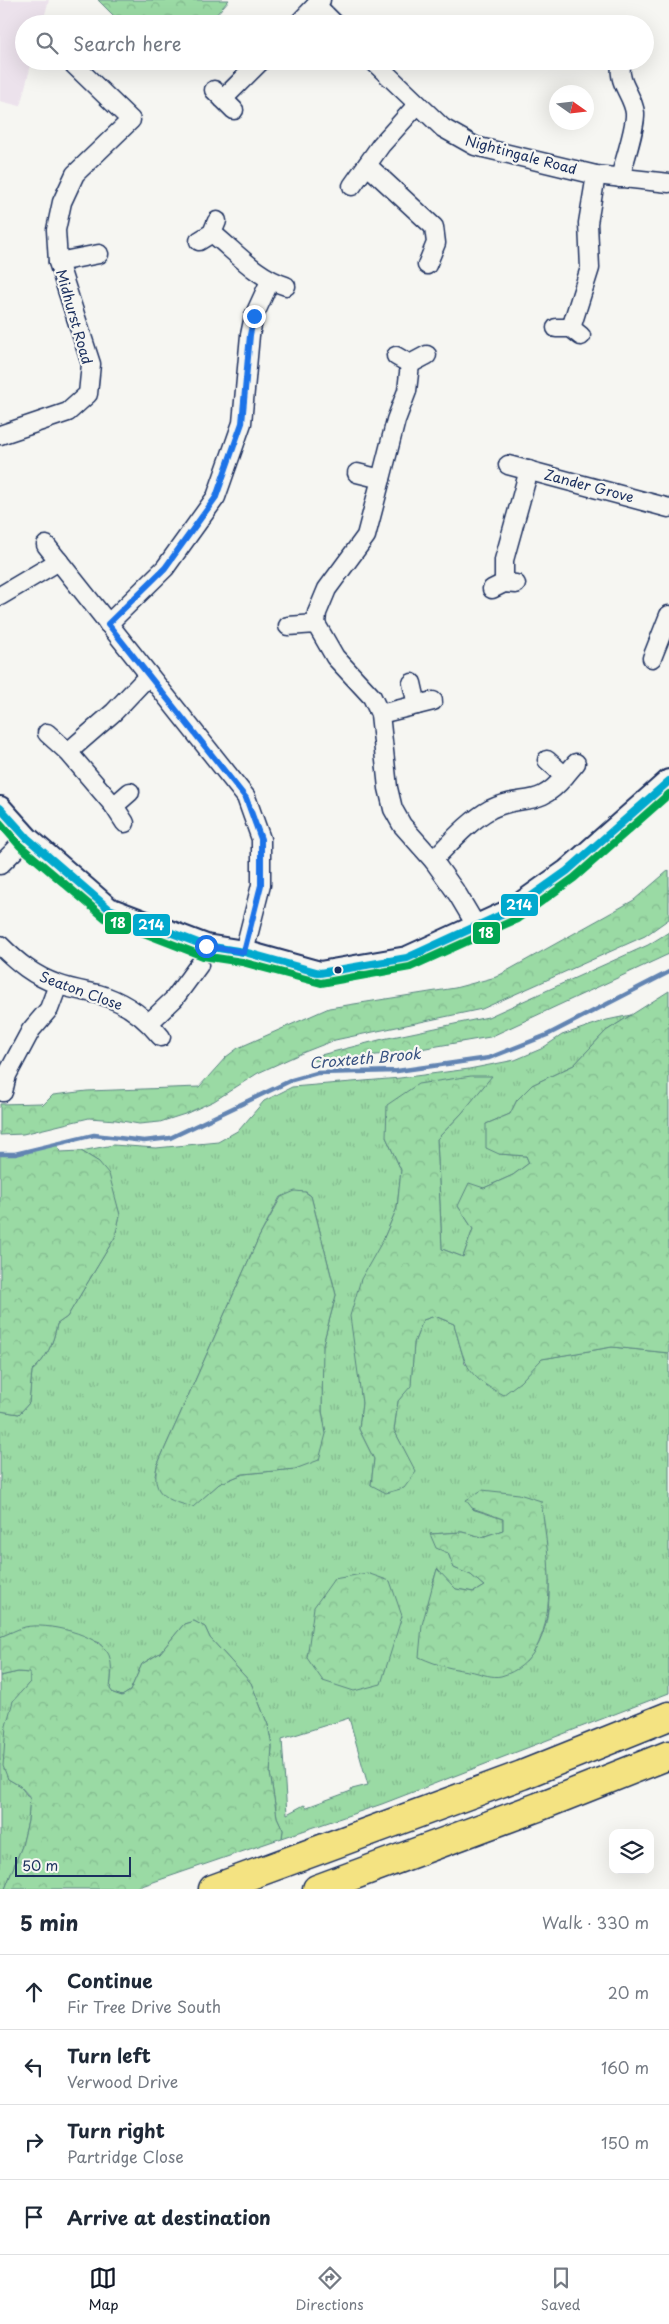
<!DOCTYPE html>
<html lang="en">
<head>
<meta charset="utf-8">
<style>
  body { margin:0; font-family:"Playpen Sans",sans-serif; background:#f2f2f3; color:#1f2937 }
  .controls { position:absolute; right:15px; bottom:15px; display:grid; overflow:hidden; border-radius:10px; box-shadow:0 5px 20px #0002 }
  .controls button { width:45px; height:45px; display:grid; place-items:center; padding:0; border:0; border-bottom:1px solid #e0e1e3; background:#fff; color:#1f2937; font:25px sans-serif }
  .compass { position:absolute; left:549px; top:85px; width:45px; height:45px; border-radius:50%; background:#fff; box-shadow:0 5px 20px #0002; rotate:104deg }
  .scale { position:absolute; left:15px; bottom:12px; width:116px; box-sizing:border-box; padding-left:5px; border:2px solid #1b2f5e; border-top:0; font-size:14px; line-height:18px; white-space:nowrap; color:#1b2f5e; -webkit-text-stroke:4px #f6f6f2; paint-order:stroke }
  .stop { position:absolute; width:15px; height:15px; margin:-11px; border:4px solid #1a73e8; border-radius:50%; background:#fff }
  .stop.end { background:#1a73e8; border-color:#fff; box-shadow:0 1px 5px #0008 }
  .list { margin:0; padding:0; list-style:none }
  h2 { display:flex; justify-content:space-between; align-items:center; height:65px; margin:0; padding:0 20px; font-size:21px }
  h2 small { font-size:16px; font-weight:400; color:#747a83 }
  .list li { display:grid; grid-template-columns:32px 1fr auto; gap:15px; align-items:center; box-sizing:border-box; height:75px; padding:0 20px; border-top:1px solid #e0e1e3 }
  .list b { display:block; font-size:19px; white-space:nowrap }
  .list p { margin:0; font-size:16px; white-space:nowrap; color:#747a83 }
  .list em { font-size:16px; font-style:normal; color:#747a83 }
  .icon { flex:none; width:28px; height:28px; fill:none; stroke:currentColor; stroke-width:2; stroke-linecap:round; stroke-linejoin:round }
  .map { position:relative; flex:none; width:669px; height:1889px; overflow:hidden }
  .search { position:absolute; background:#fff; box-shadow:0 5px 20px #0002; left:15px; right:15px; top:15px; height:55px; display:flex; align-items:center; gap:12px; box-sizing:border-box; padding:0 18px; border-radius:28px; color:#747a83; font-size:19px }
  .sheet { height:365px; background:#fff }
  nav { display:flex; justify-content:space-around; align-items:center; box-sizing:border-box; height:70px; border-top:1px solid #e0e1e3; background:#fff; font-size:14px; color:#747a83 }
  nav a { display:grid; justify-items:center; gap:2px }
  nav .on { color:#111827 }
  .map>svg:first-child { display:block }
  .built { fill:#ece2ec }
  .grass { fill:url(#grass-tufts); stroke:#5a8481; fill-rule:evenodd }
  .forest { fill:url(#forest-crowns); stroke:#5a8481 }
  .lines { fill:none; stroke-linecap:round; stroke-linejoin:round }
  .stream { stroke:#6284b2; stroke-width:4.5 }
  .minor-casing { stroke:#1b2f5e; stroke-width:21 }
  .tertiary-casing { stroke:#1b2f5e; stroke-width:26 }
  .motorway-casing { stroke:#1b2f5e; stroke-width:31 }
  .minor { stroke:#f6f6f2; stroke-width:18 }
  .tertiary { stroke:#f6f6f2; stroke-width:22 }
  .motorway { stroke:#f4e382; stroke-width:28 }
  .bus-1-casing { stroke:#f6f6f2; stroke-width:11 }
  .bus-2-casing { stroke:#f6f6f2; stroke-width:11 }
  .bus-1 { stroke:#00a9ce; stroke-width:8 }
  .bus-2 { stroke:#00a651; stroke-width:8 }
  .route { stroke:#1a73e8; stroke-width:6 }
  .bus-dot { fill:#1b2f5e; stroke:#f6f6f2; stroke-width:2 }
  .labels { text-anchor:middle; stroke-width:4.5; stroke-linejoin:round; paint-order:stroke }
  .street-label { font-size:14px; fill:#1b2f5e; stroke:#f6f6f2 }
  .water-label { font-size:15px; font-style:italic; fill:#385281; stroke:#f6f6f2 }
  .line-badge { stroke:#f6f6f2; stroke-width:2 }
  .badge-label { font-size:14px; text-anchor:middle; font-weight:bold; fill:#fff }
</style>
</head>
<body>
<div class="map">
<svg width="669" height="1889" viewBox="0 0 669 1889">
  <defs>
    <pattern id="grass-tufts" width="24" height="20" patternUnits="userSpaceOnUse" patternTransform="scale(1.25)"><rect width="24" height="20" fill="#9adaa4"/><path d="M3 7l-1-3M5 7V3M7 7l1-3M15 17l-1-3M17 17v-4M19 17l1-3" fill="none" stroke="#84bb90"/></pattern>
    <pattern id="forest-crowns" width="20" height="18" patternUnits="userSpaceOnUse" patternTransform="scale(1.25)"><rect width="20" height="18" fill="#9adaa4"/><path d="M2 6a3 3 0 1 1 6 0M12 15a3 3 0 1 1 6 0" fill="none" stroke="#84bb90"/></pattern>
  </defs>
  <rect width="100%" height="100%" fill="#f6f6f2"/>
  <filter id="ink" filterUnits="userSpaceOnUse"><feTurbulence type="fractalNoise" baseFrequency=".02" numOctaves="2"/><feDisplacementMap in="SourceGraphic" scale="10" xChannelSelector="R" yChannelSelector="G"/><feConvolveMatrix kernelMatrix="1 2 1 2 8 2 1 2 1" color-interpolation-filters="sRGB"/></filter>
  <g filter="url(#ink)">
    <path class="built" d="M0 0H49L42 24H24V61H32L20 106 0 101Z"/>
    <g class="grass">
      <path d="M631 1015 606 1031 574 1065 532 1085 517 1100 510 1114 486 1124 499 1154 526 1156 529 1163 513 1175 484 1188 458 1206 473 1229 463 1257 442 1249 437 1139 462 1113 491 1076 386 1137 401 1170 397 1208 383 1240 358 1368 362 1403 359 1429 374 1459 371 1485 415 1472 394 1430 398 1401 411 1384 414 1343 423 1320 435 1316 454 1324 465 1364 520 1382 541 1359 612 1347 669 1353V1693L382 1804 282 1838 283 1830 277 1817 270 1773 272 1747 268 1725 251 1683 210 1638 205 1627 194 1621 184 1624 160 1653 142 1664 130 1691 122 1696 113 1693 110 1689 112 1669 100 1643C56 1627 45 1619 0 1637V1411L19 1414 29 1403 32 1371C47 1358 53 1344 57 1324L67 1317 115 1237 120 1215 114 1196 99 1162 81 1151 113 1145 156 1148 218 1142 239 1130 264 1101 292 1087 400 1078 469 1069 515 1060 541 1049 562 1035 607 1020ZM306 1192 311 1196 336 1295 323 1344 322 1361V1411L326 1434 295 1469 243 1474 219 1484 192 1507 155 1476 157 1466 258 1239 280 1197ZM472 1509 544 1524C547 1563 556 1607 539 1643 536 1650 530 1656 526 1662L432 1585 437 1570 456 1589 474 1592 484 1586 471 1575 454 1568 448 1553 430 1534 462 1532 482 1537 503 1530V1519ZM349 1718 368 1785 352 1789 351 1791 307 1807 304 1805 287 1814 282 1739Z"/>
      <path d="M18 1672 30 1673V1682L13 1702 8 1779 20 1786 30 1799 28 1821 22 1846 5 1889H0V1676Z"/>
    </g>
    <g class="forest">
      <path d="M98 0H229L208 24H122Z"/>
      <path d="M669 870V919L645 936 482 1009 335 1040 302 1053 258 1073 214 1101 185 1114 160 1122 139 1124 116 1120 89 1118 23 1134 0 1135V1104L41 1103 43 1105 53 1095 87 1091 199 1087 226 1057 238 1048 329 1008 455 988 496 977 634 900Z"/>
      <path d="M669 932V954L490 1037 397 1053 314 1061 313 1057 383 1039 488 1017 648 945Z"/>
      <path d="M669 991V1353L612 1347 542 1359 520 1382 503 1395C464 1375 465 1363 454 1324L435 1316 423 1320 414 1343 411 1386 398 1401 394 1430 416 1472 404 1488 386 1493 371 1485 374 1459 359 1429 362 1403 350 1316 361 1279 383 1240 397 1208 401 1170 386 1137 387 1105 418 1084 471 1076H492L462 1113 437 1139 442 1249 463 1257 473 1229 458 1206 469 1183 484 1188 513 1175 529 1163 526 1156 499 1154 486 1148V1124L510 1114 517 1100 532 1085 574 1065 606 1031Z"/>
      <path d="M57 1143 60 1152 81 1151 99 1162 109 1174 120 1215 115 1237 67 1317 57 1324C53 1344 47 1358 32 1371L29 1403 19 1414 0 1411V1154H15Z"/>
      <path d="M295 1191 305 1192 311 1196 336 1295 323 1344 322 1411 326 1434 319 1460 295 1469 243 1474 219 1484 193 1507C168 1500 151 1496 157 1466L258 1239 281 1197Z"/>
      <path d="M482 1490 519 1494 541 1501C548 1551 567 1658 501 1676 493 1678 482 1674 474 1672 453 1669 439 1666 419 1657L422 1625 437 1569 456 1589 474 1592 484 1586 471 1575 454 1568 448 1553 436 1548 430 1534 462 1532 482 1537 503 1530V1519L472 1508 466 1500Z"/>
      <path d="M367 1573 390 1581 402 1616 381 1684 354 1691 323 1681 307 1658 314 1607 334 1579Z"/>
      <path d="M194 1621 205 1627 210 1638 251 1683 268 1725 272 1747 270 1773 277 1817 283 1830 282 1838 133 1889H5L22 1846 28 1821 30 1797 20 1786 8 1779 3 1766 6 1726 13 1701 30 1682V1673L18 1672 0 1676V1637C8 1634 17 1629 25 1627 45 1622 100 1634 109 1655 113 1666 111 1677 110 1689L113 1693 122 1696 130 1691 142 1664 160 1653 184 1624Z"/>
    </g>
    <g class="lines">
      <path class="stream" d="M0 1154H15L94 1135 144 1141 170 1138 292 1080 317 1073 397 1071 489 1058 547 1035 669 972"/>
      <g class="minor-casing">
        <g id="minor">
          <path d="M316 5 335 24"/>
          <path d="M298 24 321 0"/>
          <path d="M373 61 443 128 475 146 596 175 669 183"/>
          <path d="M214 90 234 110"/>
          <path d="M223 99 261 61"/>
          <path d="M367 165 434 227 436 243 427 265"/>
          <path d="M620 178C624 162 636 127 635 113 633 95 618 84 621 65"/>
          <path d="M352 186 381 145 417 105"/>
          <path d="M212 233C236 252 256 277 286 286"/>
          <path d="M199 241 212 233 217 221"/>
          <path d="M58 262 99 254"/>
          <path d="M556 328H571L581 336"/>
          <path d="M571 328 590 268 588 223 596 175"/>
          <path d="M396 356 410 364 427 355"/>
          <path d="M0 435 68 412 88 394 91 364 58 262 56 230 62 202 75 174 131 120 70 61"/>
          <path d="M508 465 669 508"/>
          <path d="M357 473 381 479 396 420 407 391 410 364"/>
          <path d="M381 479 366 536 327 589 317 613 316 624 335 657 372 697 380 714 388 788 393 809 402 825 433 860 458 895 477 927"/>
          <path d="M46 545 246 797 261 839V885L244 952"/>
          <path d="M504 583V560L529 470"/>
          <path d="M492 589 504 583 516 584"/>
          <path d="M0 596 59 561"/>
          <path d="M108 624 165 568 216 497 242 423 250 335 254 316 270 281"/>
          <path d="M288 626 316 624"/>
          <path d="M652 658 669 615"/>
          <path d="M412 683 417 705 433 701"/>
          <path d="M380 714 417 705"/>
          <path d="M47 733 68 752"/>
          <path d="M547 760 565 776 576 763"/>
          <path d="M114 806 68 752 114 712 149 675"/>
          <path d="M125 823 114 806 130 792"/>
          <path d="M433 860C451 842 469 821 491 809 524 793 537 810 565 776"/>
          <path d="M0 865 27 838"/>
          <path d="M0 945C17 962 34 976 57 984 70 989 84 991 98 994 123 1001 145 1017 161 1037"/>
          <path d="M150 1022 174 999 199 965"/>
          <path d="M3 1092 7 1075 31 1030 49 1009 58 985"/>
        </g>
      </g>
      <g class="tertiary-casing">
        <path id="tertiary" d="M0 808 27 838 109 909 206 946 244 952 320 973 407 958 512 910 567 871 669 781"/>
      </g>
      <g class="motorway-casing">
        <g id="motorway">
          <path d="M213 1889 522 1775 669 1716"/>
          <path d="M317 1889 538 1807 669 1755"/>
        </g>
      </g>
      <use href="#minor" class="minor"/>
      <use href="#tertiary" class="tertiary"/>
      <use href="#motorway" class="motorway"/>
      <g class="bus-1-casing">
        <path id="bus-1" d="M0 808 27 838 109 909 206 946 244 952 320 973 407 958 512 910 567 871 669 781"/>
      </g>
      <g class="bus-2-casing">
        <path id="bus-2" d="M0 823 20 846 105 918 203 956 242 962 321 983 410 967 517 919 574 878 669 794"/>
      </g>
      <use href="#bus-1" class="bus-1"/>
      <use href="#bus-2" class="bus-2"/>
    </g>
  </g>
  <g class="lines" filter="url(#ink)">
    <path class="route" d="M206 946 244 952 261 885V839L246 798 108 624 165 568 216 497 242 423 250 335 254 316"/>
  </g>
  <circle class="bus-dot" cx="338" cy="970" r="4.5"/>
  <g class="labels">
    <g class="street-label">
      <text transform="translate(521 155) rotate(15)" y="5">Nightingale Road</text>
      <text transform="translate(74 317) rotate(74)" y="5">Midhurst Road</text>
      <text transform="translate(589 486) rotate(15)" y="5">Zander Grove</text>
      <text transform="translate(81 991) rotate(20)" y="5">Seaton Close</text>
    </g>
    <g class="water-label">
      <text transform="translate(365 1059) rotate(-5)" y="5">Croxteth Brook</text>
    </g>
  </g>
  <g class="line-badge">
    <rect x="500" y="893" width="39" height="24" rx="5" fill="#00a9ce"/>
    <rect x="104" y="911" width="28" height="24" rx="5" fill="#00a651"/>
    <rect x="132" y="913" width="39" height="24" rx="5" fill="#00a9ce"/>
    <rect x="472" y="921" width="29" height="24" rx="5" fill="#00a651"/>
  </g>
  <g class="badge-label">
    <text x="519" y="910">214</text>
    <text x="118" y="928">18</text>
    <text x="151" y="930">214</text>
    <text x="486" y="938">18</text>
  </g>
</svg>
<div class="controls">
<button><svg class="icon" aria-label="layers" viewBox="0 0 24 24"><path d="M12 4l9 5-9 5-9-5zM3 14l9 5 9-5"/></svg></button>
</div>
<svg class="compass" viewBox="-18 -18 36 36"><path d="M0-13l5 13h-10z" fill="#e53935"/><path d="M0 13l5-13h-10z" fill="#747a83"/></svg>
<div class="scale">50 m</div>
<div class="stop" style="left:206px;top:946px"></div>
<div class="stop end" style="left:254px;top:316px"></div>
<div class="search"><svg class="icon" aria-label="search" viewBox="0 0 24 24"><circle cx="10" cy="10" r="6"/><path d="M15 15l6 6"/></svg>Search here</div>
</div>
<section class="sheet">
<h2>5 min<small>Walk · 330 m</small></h2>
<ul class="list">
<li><svg class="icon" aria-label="ahead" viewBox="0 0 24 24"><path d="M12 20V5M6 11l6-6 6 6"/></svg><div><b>Continue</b><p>Fir Tree Drive South</p></div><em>20 m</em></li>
<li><svg class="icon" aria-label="left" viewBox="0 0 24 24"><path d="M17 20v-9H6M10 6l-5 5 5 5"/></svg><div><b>Turn left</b><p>Verwood Drive</p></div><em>160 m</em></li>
<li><svg class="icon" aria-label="right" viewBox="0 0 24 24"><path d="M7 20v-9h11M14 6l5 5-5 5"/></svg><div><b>Turn right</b><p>Partridge Close</p></div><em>150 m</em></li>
<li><svg class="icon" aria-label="arrive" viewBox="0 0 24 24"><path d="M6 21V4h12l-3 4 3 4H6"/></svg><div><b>Arrive at destination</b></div></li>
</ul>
</section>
<nav>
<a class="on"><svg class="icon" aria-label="map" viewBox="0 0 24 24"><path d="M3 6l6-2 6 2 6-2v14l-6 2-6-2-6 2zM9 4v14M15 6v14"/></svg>Map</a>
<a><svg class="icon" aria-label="directions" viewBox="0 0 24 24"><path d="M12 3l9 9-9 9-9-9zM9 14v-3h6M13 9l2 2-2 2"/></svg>Directions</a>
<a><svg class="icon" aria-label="saved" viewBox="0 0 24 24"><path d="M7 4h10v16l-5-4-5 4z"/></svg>Saved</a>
</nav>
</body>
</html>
